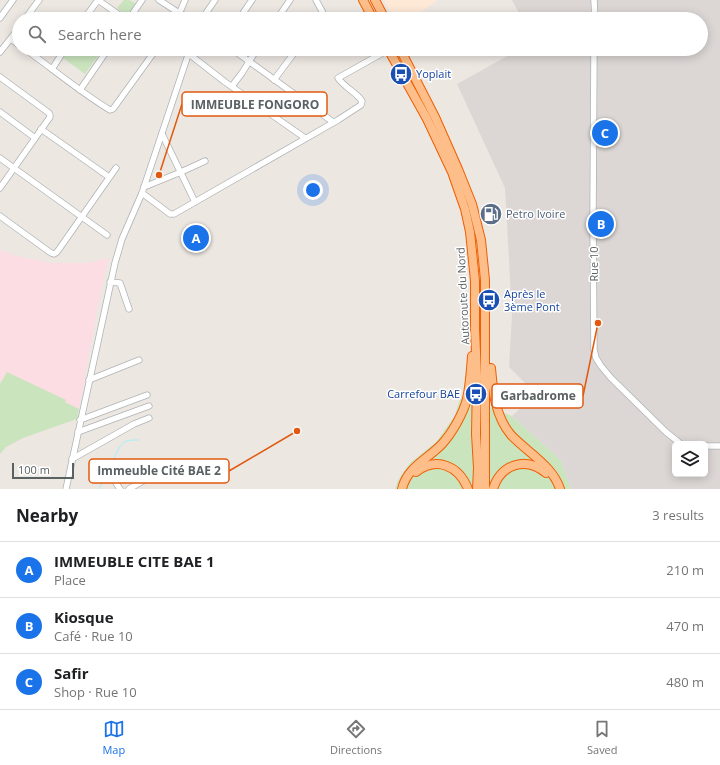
<!DOCTYPE html>
<html lang="en">
<head>
<meta charset="utf-8">
<style>
  body { margin:0; font-family:"Open Sans",sans-serif; background:#f6f6f6; color:#202124 }
  .controls { position:absolute; right:12px; bottom:12px; display:grid; overflow:hidden; border-radius:6px; box-shadow:0 2px 10px #0003 }
  .controls button { width:36px; height:36px; display:grid; place-items:center; padding:0; border:0; border-bottom:1px solid #e0e0e0; background:#fff; color:#202124; font:20px sans-serif }
  .scale { position:absolute; left:12px; bottom:10px; width:62px; box-sizing:border-box; padding-left:4px; border:2px solid #5a6163; border-top:0; font-size:11px; line-height:14px; white-space:nowrap; color:#5a6163; -webkit-text-stroke:3px #fff; paint-order:stroke }
  .you { position:absolute; left:313px; top:190px; width:14px; height:14px; margin:-10px; border:3px solid #fff; border-radius:50%; background:#1a73e8; box-shadow:0 0 0 6px #1a73e833 }
  .badge { display:grid; place-items:center; width:26px; height:26px; border-radius:50%; background:#1a73e8; color:#fff; font-size:13px; font-weight:700 }
  .pin { position:absolute; translate:-50% -50%; border:2px solid #fff; box-shadow:0 1px 4px #0006 }
  .list { margin:0; padding:0; list-style:none }
  h2 { display:flex; justify-content:space-between; align-items:center; height:52px; margin:0; padding:0 16px; font-size:17px }
  h2 small { font-size:13px; font-weight:400; color:#757577 }
  .list li { display:grid; grid-template-columns:26px 1fr auto; gap:12px; align-items:center; box-sizing:border-box; height:56px; padding:0 16px; border-top:1px solid #e0e0e0 }
  .list b { display:block; font-size:15px; white-space:nowrap }
  .list p { margin:0; font-size:13px; white-space:nowrap; color:#757577 }
  .list em { font-size:13px; font-style:normal; color:#757577 }
  .icon { flex:none; width:22px; height:22px; fill:none; stroke:currentColor; stroke-width:2; stroke-linecap:round; stroke-linejoin:round }
  .map { position:relative; flex:none; width:720px; height:489px; overflow:hidden }
  .search { position:absolute; background:#fff; box-shadow:0 2px 10px #0003; left:12px; right:12px; top:12px; height:44px; display:flex; align-items:center; gap:10px; box-sizing:border-box; padding:0 14px; border-radius:22px; color:#757577; font-size:15px }
  .sheet { height:220px; background:#fff }
  nav { display:flex; justify-content:space-around; align-items:center; box-sizing:border-box; height:56px; border-top:1px solid #e0e0e0; background:#fff; font-size:11px; color:#757577 }
  nav a { display:grid; justify-items:center; gap:2px }
  nav .on { color:#1a73e8 }
  .map>svg:first-child { display:block }
  .commercial { fill:#fee9d7 }
  .industrial { fill:#dcd7d5; fill-rule:evenodd }
  .medical { fill:#fbdde3 }
  .green { fill:#cae5be }
  .lines { fill:none; stroke-linecap:round; stroke-linejoin:round }
  .stream { stroke:#a0f1ff; stroke-width:1 }
  .minor-casing { stroke:#aeb3b5; stroke-width:7 }
  .highway-casing { stroke:#ef5e00; stroke-width:10 }
  .minor { stroke:#fff; stroke-width:5.5 }
  .highway { stroke:#fdbe8a; stroke-width:8 }
  .labels { text-anchor:middle; stroke-width:3; stroke-linejoin:round; paint-order:stroke }
  .transit-label { font-size:11px; fill:#164399; stroke:#fff; text-anchor:start }
  .service-label { font-size:11px; fill:#4e5e75; stroke:#fff; text-anchor:start }
  .street-label { font-size:11px; fill:#5a6163; stroke:#fff }
  .leader { fill:none; stroke:#e15910; stroke-width:1.5 }
  .callout-dot { fill:#e15910; stroke:#fff; stroke-width:1.5 }
  .callout { fill:#fff; stroke:#e15910; stroke-width:1.5 }
  .callout-label { font-size:12px; text-anchor:middle; font-weight:bold; fill:#5a6163 }
</style>
</head>
<body>
<div class="map">
<svg width="720" height="489" viewBox="0 0 720 489">
  <rect width="100%" height="100%" fill="#ede7e2"/>
  <path class="commercial" d="M384 0H438L418 14 415 19H394Z"/>
  <path class="industrial" d="M512 0H720V489H571L561 461 512 416 536 394 509 367 512 316 505 188 457 84 520 49H701V19H522ZM675 444H705V474H675Z"/>
  <path class="medical" d="M0 250 17 256 51 263H86L109 258 101 290 77 419 23 438 6 447 0 454Z"/>
  <g class="green">
    <path d="M124 0H129L137 4 128 17 117 8Z"/>
    <path d="M70 49H94L100 53 85 74 63 58Z"/>
    <path d="M7 372 66 400 65 402 79 409 77 419 23 438 6 447 0 454V384Z"/>
    <path d="M461 396 512 416 561 461 571 489H395L398 480 410 463 436 442 454 417Z"/>
  </g>
  <g class="lines">
    <path class="stream" d="M99 489 119 448C125 440 127 440 138 440"/>
    <g class="minor-casing">
      <g id="minor">
        <path d="M159 0 179 13 192 19"/>
        <path d="M316 0 323 13V15L320 19"/>
        <path d="M594 0 595 19"/>
        <path d="M0 18 13 0"/>
        <path d="M25 19 39 0"/>
        <path d="M84 19 98 0 125 19"/>
        <path d="M129 19 142 0"/>
        <path d="M177 19 185 0"/>
        <path d="M202 19 215 0"/>
        <path d="M239 19 252 0"/>
        <path d="M277 19 290 0"/>
        <path d="M11 39 19 45"/>
        <path d="M25 49C53 69 80 92 110 110L113 109 152 55 158 49"/>
        <path d="M232 49 333 122"/>
        <path d="M594 49 593 218 594 350 596 358 601 366 611 378 666 432 681 444"/>
        <path d="M0 52 19 28"/>
        <path d="M189 54 225 82 305 138"/>
        <path d="M52 69 65 49"/>
        <path d="M0 77 49 113 50 115V117L0 188"/>
        <path d="M274 80 297 49"/>
        <path d="M232 86 242 73 257 49"/>
        <path d="M80 90 108 49"/>
        <path d="M0 112 35 138"/>
        <path d="M41 129 109 177"/>
        <path d="M162 134 195 202"/>
        <path d="M0 158 107 235"/>
        <path d="M144 187 181 172 205 161"/>
        <path d="M142 193 170 214H174L338 120 361 105 362 101C356 92 345 88 338 78L388 50"/>
        <path d="M0 216 51 253 54 254 57 252 116 168"/>
        <path d="M110 282 120 283 129 309"/>
        <path d="M89 380 139 360"/>
        <path d="M80 420 147 395"/>
        <path d="M78 432 149 406"/>
        <path d="M705 446H720"/>
        <path d="M72 459 134 424 149 418"/>
        <path d="M66 489 115 263 122 239 142 193 190 49"/>
        <path d="M120 489 116 483 117 481 137 470"/>
        <path d="M129 489 153 475"/>
      </g>
    </g>
    <g class="highway-casing">
      <g id="highway">
        <path d="M363 0 373 19"/>
        <path d="M375 0 385 19"/>
        <path d="M388 49 427 119 452 172 465 209 470 232 475 281V329L477 377 476 434 478 468 477 489"/>
        <path d="M400 49 435 117 458 169 472 204 481 240 485 280V489"/>
        <path d="M491 368C493 391 495 416 511 435 527 452 553 466 560 489"/>
        <path d="M416 472C437 456 459 466 468 489"/>
        <path d="M402 489C407 467 428 459 442 444 452 433 463 414 467 399 470 386 471 369 472 356"/>
        <path d="M493 489C501 464 526 456 546 473"/>
      </g>
    </g>
    <use href="#minor" class="minor"/>
    <use href="#highway" class="highway"/>
  </g>
  <defs>
    <g id="bus-disc" transform="scale(1.15)"><circle r="9.5" fill="#1a4fb4" stroke="#fff"/><path d="M-5-6H5V4H4V6H2V4H-2V6H-4V4H-5ZM-3.5-4V0h7V-4ZM-3.5 1.2v1.5H-2V1.2ZM2 1.2v1.5H3.5V1.2Z" fill="#fff"/></g>
    <g id="fuel-disc" transform="scale(1.15)"><circle r="9.5" fill="#5c6f8a" stroke="#fff"/><path d="M-5.5-6h7V0h2V4h1.3V-2.5L3-4.5l.8-.8L6-3V5H2.5V1h-1V6h-7ZM-4.2-4.7v3.2H.2V-4.7Z" fill="#fff"/></g>
  </defs>
  <g fill-rule="evenodd">
    <use href="#bus-disc" x="401" y="74"/>
    <use href="#fuel-disc" x="491" y="214"/>
    <use href="#bus-disc" x="489" y="300"/>
    <use href="#bus-disc" x="476" y="394"/>
  </g>
  <g class="labels">
    <g class="transit-label">
      <text x="416" y="78">Yoplait</text>
      <text x="504" y="298">Après le<tspan x="504" dy="13">3ème Pont</tspan></text>
      <text x="460" y="398" text-anchor="end">Carrefour BAE</text>
    </g>
    <g class="service-label">
      <text x="506" y="218">Petro Ivoire</text>
    </g>
    <g class="street-label">
      <text transform="translate(594 264) rotate(-90)" y="4">Rue 10</text>
      <text transform="translate(463 296) rotate(-93)" y="4">Autoroute du Nord</text>
    </g>
  </g>
  <path class="leader" d="M159 175L182 104M598 323L583 396M297 431L229 471"/>
  <g class="callout-dot">
    <circle cx="159" cy="175" r="4"/>
    <circle cx="598" cy="323" r="4"/>
    <circle cx="297" cy="431" r="4"/>
  </g>
  <g class="callout">
    <rect x="182" y="92" width="145" height="24" rx="4"/>
    <rect x="492" y="384" width="91" height="24" rx="4"/>
    <rect x="89" y="459" width="140" height="24" rx="4"/>
  </g>
  <g class="callout-label">
    <text x="255" y="109">IMMEUBLE FONGORO</text>
    <text x="538" y="400">Garbadrome</text>
    <text x="159" y="475">Immeuble Cité BAE 2</text>
  </g>
</svg>
<div class="controls">
<button><svg class="icon" aria-label="layers" viewBox="0 0 24 24"><path d="M12 4l9 5-9 5-9-5zM3 14l9 5 9-5"/></svg></button>
</div>
<div class="scale">100 m</div>
<div class="you"></div>
<div class="pin badge" style="left:196px;top:238px">A</div>
<div class="pin badge" style="left:601px;top:224px">B</div>
<div class="pin badge" style="left:605px;top:133px">C</div>
<div class="search"><svg class="icon" aria-label="search" viewBox="0 0 24 24"><circle cx="10" cy="10" r="6"/><path d="M15 15l6 6"/></svg>Search here</div>
</div>
<section class="sheet">
<h2>Nearby<small>3 results</small></h2>
<ul class="list">
<li><span class="badge">A</span><div><b>IMMEUBLE CITE BAE 1</b><p>Place</p></div><em>210 m</em></li>
<li><span class="badge">B</span><div><b>Kiosque</b><p>Café · Rue 10</p></div><em>470 m</em></li>
<li><span class="badge">C</span><div><b>Safir</b><p>Shop · Rue 10</p></div><em>480 m</em></li>
</ul>
</section>
<nav>
<a class="on"><svg class="icon" aria-label="map" viewBox="0 0 24 24"><path d="M3 6l6-2 6 2 6-2v14l-6 2-6-2-6 2zM9 4v14M15 6v14"/></svg>Map</a>
<a><svg class="icon" aria-label="directions" viewBox="0 0 24 24"><path d="M12 3l9 9-9 9-9-9zM9 14v-3h6M13 9l2 2-2 2"/></svg>Directions</a>
<a><svg class="icon" aria-label="saved" viewBox="0 0 24 24"><path d="M7 4h10v16l-5-4-5 4z"/></svg>Saved</a>
</nav>
</body>
</html>
